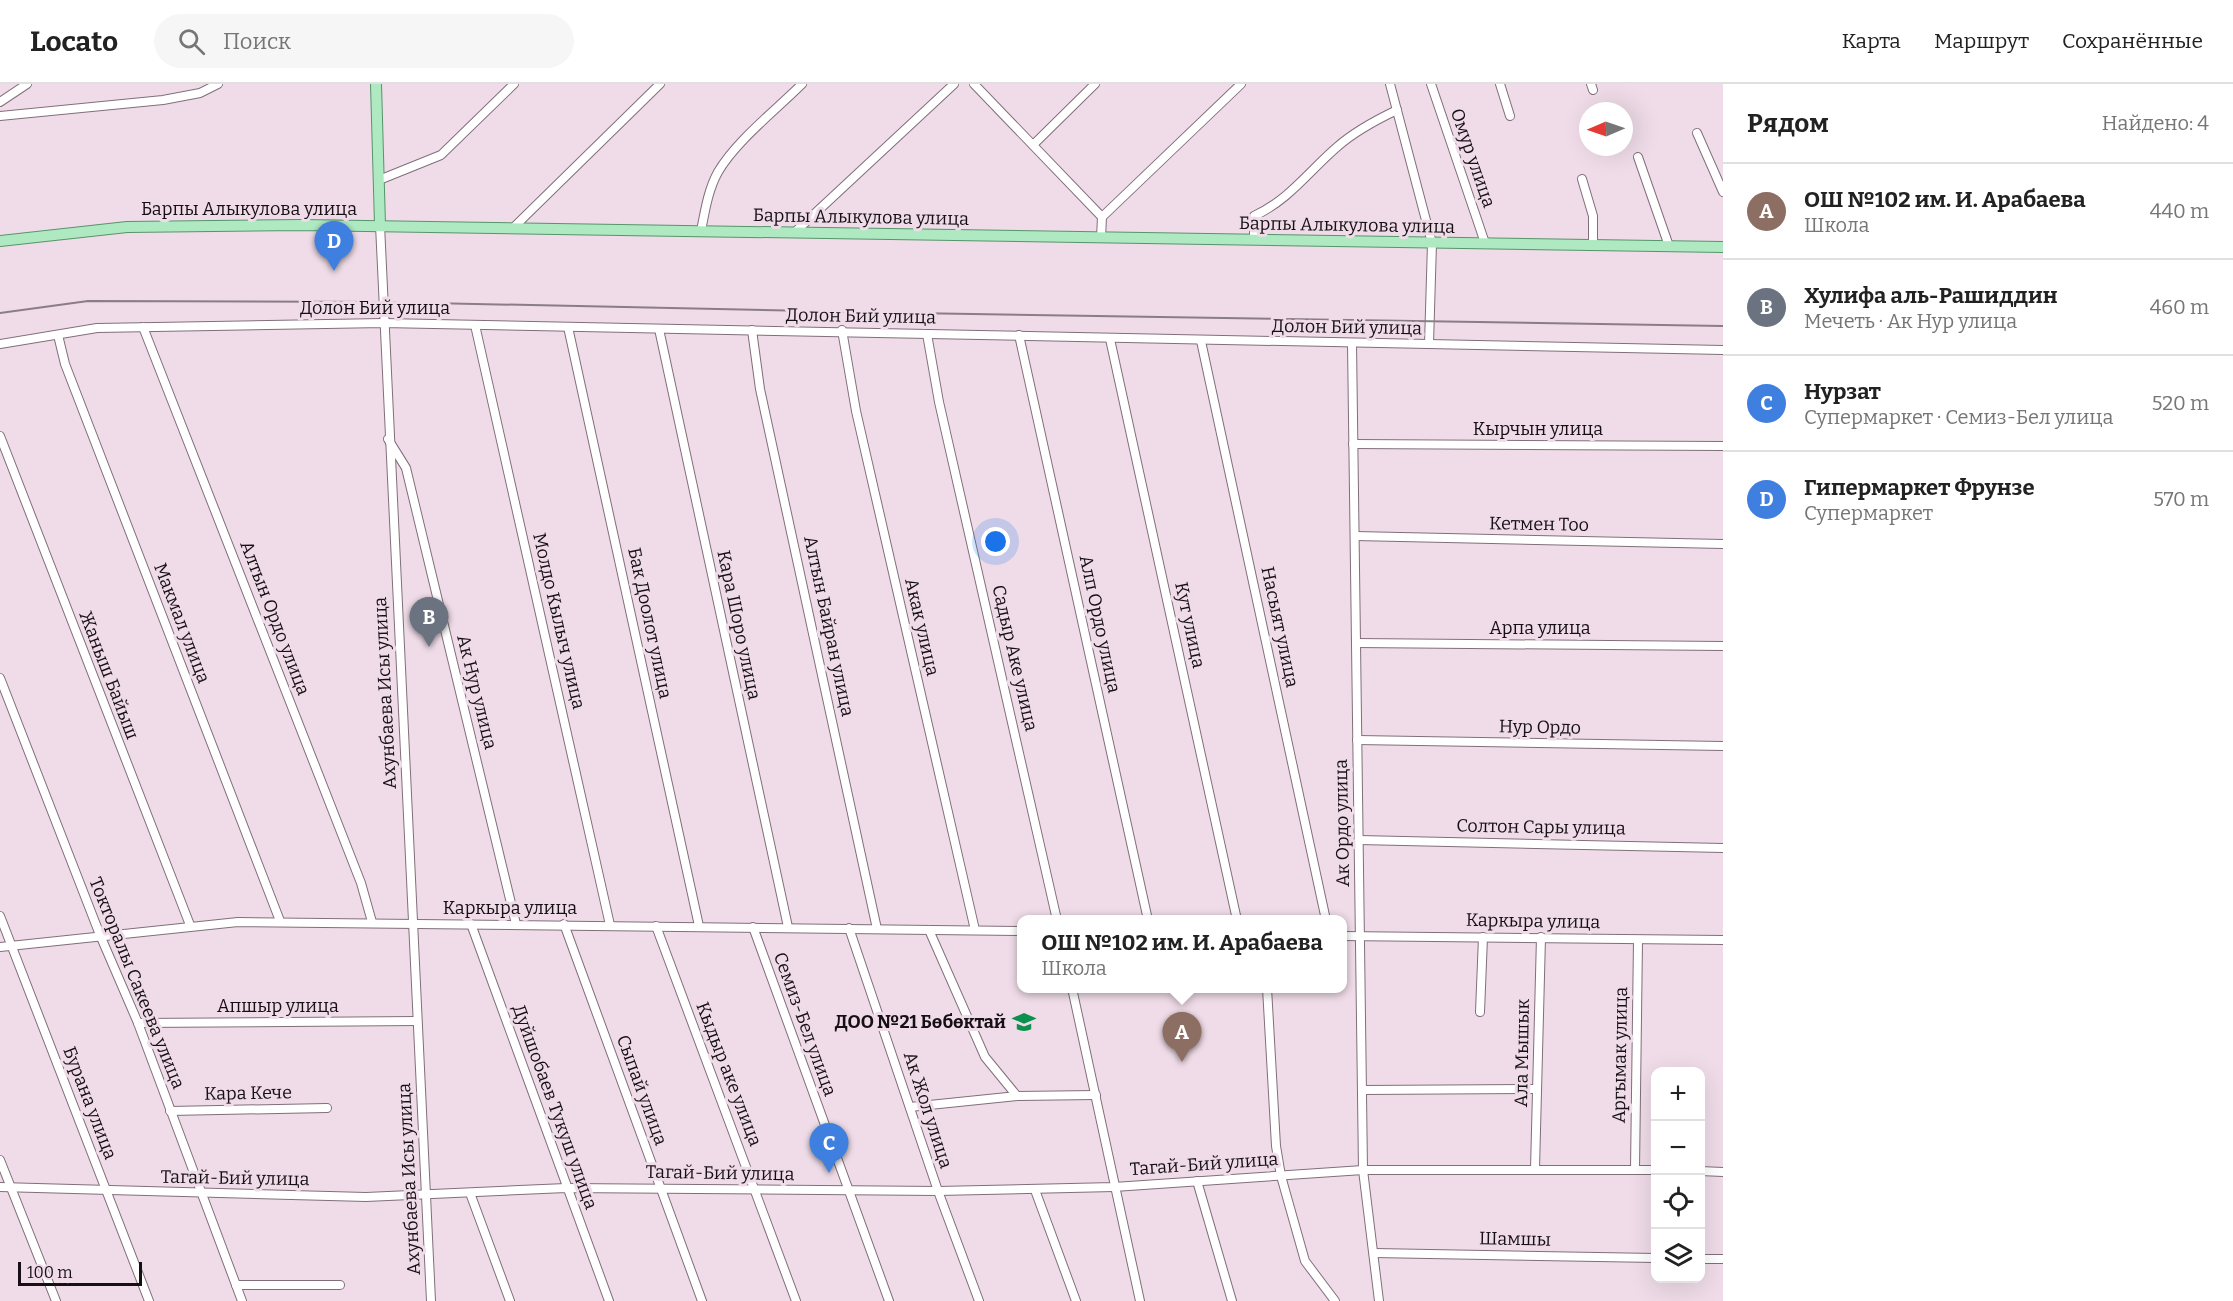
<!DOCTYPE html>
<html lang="ru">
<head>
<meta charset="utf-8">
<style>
  body { margin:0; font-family:Bitter,serif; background:#f6f6f6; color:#222 }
  .controls { position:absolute; right:18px; bottom:18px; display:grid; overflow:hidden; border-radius:12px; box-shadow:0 6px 24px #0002 }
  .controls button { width:54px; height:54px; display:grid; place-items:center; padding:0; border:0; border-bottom:2px solid #e0e0e0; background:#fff; color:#222; font:30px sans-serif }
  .compass { position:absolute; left:1579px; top:18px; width:54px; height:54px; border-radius:50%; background:#fff; box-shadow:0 6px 24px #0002; rotate:268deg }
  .scale { position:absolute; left:18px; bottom:15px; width:124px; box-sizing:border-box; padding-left:6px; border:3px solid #161014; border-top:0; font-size:16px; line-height:21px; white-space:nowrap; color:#161014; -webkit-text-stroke:4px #efdce8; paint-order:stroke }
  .you { position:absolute; left:996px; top:458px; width:21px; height:21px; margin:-15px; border:4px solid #fff; border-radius:50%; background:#1a73e8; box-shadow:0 0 0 9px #1a73e833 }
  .badge { display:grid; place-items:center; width:39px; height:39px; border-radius:50%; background:#1a73e8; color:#fff; font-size:20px; font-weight:700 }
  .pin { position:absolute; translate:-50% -50px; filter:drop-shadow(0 2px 3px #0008) }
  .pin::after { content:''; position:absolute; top:32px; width:21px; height:18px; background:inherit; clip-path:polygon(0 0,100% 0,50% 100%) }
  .popup { position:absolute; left:1017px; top:831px; width:330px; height:78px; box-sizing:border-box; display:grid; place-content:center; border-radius:12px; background:#fff; filter:drop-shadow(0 2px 4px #0005); font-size:20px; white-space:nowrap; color:#767676 }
  .popup b { font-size:22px; color:#222 }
  .popup::after { content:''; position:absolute; left:50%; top:100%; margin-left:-12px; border:12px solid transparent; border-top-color:#fff }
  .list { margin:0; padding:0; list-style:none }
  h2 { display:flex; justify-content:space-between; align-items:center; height:78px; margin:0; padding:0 24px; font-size:26px }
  h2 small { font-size:20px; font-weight:400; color:#767676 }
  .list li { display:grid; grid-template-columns:39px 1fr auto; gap:18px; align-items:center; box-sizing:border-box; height:96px; padding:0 24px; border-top:2px solid #e0e0e0 }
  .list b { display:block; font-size:22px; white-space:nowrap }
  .list p { margin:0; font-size:20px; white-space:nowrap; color:#767676 }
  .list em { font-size:20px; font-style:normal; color:#767676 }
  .icon { flex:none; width:33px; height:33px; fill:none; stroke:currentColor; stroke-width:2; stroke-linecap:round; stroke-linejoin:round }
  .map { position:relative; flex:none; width:1723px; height:1217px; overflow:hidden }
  header { display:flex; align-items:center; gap:36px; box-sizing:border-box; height:84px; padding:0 30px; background:#fff; border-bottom:2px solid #e0e0e0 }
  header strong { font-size:28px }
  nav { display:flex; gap:33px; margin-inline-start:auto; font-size:21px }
  .search { width:420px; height:54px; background:#f6f6f6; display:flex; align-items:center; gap:15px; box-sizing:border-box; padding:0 21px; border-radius:33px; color:#767676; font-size:22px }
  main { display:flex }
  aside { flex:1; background:#fff }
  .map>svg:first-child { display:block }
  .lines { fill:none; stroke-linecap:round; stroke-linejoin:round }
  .minor-casing { stroke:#806f7a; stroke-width:10 }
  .major-casing { stroke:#57946b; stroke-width:12 }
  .minor { stroke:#fff; stroke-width:8 }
  .major { stroke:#afe9c2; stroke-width:10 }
  .rail { stroke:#8a7d85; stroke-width:2 }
  .labels { text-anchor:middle; stroke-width:6; stroke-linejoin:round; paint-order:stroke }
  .street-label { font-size:18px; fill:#161014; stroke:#efdce8 }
  .poi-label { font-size:18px; font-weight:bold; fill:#161014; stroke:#efdce8; text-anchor:end }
</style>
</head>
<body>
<header>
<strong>Locato</strong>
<div class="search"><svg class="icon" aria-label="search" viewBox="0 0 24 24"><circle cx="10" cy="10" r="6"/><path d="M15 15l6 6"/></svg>Поиск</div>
<nav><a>Карта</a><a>Маршрут</a><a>Сохранённые</a></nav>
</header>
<main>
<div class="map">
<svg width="1723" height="1217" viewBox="0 0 1723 1217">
  <rect width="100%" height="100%" fill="#efdce8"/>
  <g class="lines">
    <g class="minor-casing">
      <g id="minor">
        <path d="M974 0 1102 133 1101 154"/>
        <path d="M1390 0 1432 159 1429 260"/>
        <path d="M1431 0 1485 159"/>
        <path d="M1500 0 1510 32"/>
        <path d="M1591 0 1593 6"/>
        <path d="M0 18 27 0"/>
        <path d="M0 32 163 16 200 9 218 0"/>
        <path d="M1697 49 1723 108"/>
        <path d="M1033 61 1095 0"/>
        <path d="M1638 73 1669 162"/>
        <path d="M1582 95 1593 132V161"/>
        <path d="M379 96 441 71 514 0"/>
        <path d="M1102 133 1241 0"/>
        <path d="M380 141 431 1217"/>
        <path d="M513 144 660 0"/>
        <path d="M701 147C705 127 708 106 718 88 736 57 776 26 802 0"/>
        <path d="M795 148 954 0"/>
        <path d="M1254 156V132C1289 116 1309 87 1337 63 1355 47 1376 36 1397 26"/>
        <path d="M475 241 610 841"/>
        <path d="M143 243 361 799 372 838"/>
        <path d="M568 243 699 842"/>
        <path d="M659 245 788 843"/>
        <path d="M752 246 760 305 877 845"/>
        <path d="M842 246 856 327 975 846"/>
        <path d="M927 250 939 318 1057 836"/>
        <path d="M58 251 65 280 280 837"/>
        <path d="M1019 251 1148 836"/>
        <path d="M1110 255 1237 836"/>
        <path d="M1201 257 1326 836"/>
        <path d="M1352 259 1363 1086 1379 1217"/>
        <path d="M0 260 97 244 383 239 1723 266"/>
        <path d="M0 352 190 841"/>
        <path d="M388 355 406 384 516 840"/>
        <path d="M1353 360 1723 362"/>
        <path d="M1355 452 1723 460"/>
        <path d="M1356 559 1723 562"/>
        <path d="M0 594 100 851 138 939 242 1217"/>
        <path d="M1357 656 1723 662"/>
        <path d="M1359 756 1723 764"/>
        <path d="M0 832 149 1217"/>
        <path d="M471 840 609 1217"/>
        <path d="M564 840 702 1217"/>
        <path d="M656 842 796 1217"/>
        <path d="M753 843 889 1217"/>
        <path d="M849 844 938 1107 979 1217"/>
        <path d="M929 846 985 973 1017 1012"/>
        <path d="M1342 852 1723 856"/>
        <path d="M0 863 238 838 1022 847"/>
        <path d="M1072 904 1140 1217"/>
        <path d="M1267 904 1276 1062 1281 1092 1305 1177 1335 1217"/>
        <path d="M1480 928 1483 853"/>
        <path d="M138 939 417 937"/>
        <path d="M1362 1006 1537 1005"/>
        <path d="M910 1023 1017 1012 1096 1011"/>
        <path d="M170 1027 327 1024"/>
        <path d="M0 1076 56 1217"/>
        <path d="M1535 1085 1541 853"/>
        <path d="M1635 1086 1638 856"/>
        <path d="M1700 1087 1723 1088"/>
        <path d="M1197 1097 1232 1217"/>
        <path d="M0 1103 366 1113 566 1104 938 1107 1114 1103 1363 1086H1656"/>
        <path d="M1035 1106 1076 1217"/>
        <path d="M470 1109 510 1217"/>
        <path d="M1374 1169 1656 1174"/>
        <path d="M1700 1175H1723"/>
        <path d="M236 1201H340"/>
      </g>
    </g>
    <g class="major-casing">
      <g id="major">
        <path d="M376 0 380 141"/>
        <path d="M0 157 127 143 302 141 1723 163"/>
      </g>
    </g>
    <use href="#minor" class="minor"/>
    <use href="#major" class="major"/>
    <path class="rail" d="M0 229 88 217 382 218 911 229 1723 242"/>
  </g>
  <defs>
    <g id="school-bare" transform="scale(1.8)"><path d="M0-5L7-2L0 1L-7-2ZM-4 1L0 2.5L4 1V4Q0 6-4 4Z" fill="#0b904d" stroke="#efdce8" stroke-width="2.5" paint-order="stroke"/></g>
  </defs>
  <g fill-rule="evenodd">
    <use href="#school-bare" x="1024" y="938"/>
  </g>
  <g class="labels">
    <g class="street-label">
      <text transform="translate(1473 74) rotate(71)" y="6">Омур улица</text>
      <text x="249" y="131">Барпы Алыкулова улица</text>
      <text transform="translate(861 133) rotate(1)" y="6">Барпы Алыкулова улица</text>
      <text transform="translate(1347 141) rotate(1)" y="6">Барпы Алыкулова улица</text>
      <text x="375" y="230">Долон Бий улица</text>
      <text transform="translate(861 232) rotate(1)" y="6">Долон Бий улица</text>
      <text transform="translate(1347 243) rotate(1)" y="6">Долон Бий улица</text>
      <text x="1538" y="351">Кырчын улица</text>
      <text transform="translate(1539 440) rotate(1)" y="6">Кетмен Тоо</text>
      <text transform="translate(275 534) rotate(69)" y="6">Алтын Ордо улица</text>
      <text transform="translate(559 537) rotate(77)" y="6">Молдо Кылыч улица</text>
      <text transform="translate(182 539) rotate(69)" y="6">Макмал улица</text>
      <text transform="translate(650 539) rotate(78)" y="6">Бак Доолот улица</text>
      <text transform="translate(1100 540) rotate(78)" y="6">Алп Ордо улица</text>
      <text transform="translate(739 541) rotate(78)" y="6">Кара Шоро улица</text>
      <text transform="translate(1190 541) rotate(78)" y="6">Кут улица</text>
      <text transform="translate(829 542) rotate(78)" y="6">Алтын Байран улица</text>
      <text transform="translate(922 543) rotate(77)" y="6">Акак улица</text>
      <text transform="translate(1280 543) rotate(78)" y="6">Насыят улица</text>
      <text x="1540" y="550">Арпа улица</text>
      <text transform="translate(1015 574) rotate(77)" y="6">Садыр Аке улица</text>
      <text transform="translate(109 591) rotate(69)" y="6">Жаныш Байыш</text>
      <text transform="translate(477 608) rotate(76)" y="6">Ак Нур улица</text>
      <text transform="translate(385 609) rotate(-93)" y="6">Ахунбаева Исы улица</text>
      <text transform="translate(1540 643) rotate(1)" y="6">Нур Ордо</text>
      <text transform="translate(1342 739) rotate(-91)" y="6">Ак Ордо улица</text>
      <text transform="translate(1541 743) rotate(1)" y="6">Солтон Сары улица</text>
      <text x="510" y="830">Каркыра улица</text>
      <text transform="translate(1533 837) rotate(1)" y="6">Каркыра улица</text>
      <text transform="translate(137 899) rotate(68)" y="6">Токторалы Сакеева улица</text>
      <text x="278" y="928">Апшыр улица</text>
      <text transform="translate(805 940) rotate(70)" y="6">Семиз-Бел улица</text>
      <text transform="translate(1522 969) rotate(-89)" y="6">Ала Мышык</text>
      <text transform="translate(1620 971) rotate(-89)" y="6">Аргымак улица</text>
      <text transform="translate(729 990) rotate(69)" y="6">Кыдыр аке улица</text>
      <text transform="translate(642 1006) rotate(70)" y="6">Сыпай улица</text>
      <text transform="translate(248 1009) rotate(-1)" y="6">Кара Кече</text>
      <text transform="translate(90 1019) rotate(69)" y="6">Бурана улица</text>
      <text transform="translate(555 1023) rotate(70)" y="6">Дуйшобаев Тукуш улица</text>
      <text transform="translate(928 1026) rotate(72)" y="6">Ак Жол улица</text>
      <text transform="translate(1204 1080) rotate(-4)" y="6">Тагай-Бий улица</text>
      <text transform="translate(720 1089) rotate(1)" y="6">Тагай-Бий улица</text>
      <text transform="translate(235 1094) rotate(1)" y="6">Тагай-Бий улица</text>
      <text transform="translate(409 1095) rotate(-93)" y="6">Ахунбаева Исы улица</text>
      <text transform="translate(1515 1155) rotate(1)" y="6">Шамшы</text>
    </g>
    <g class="poi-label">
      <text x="1006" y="944">ДОО №21 Бөбөктай</text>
    </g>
  </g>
</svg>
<div class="controls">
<button>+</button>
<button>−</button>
<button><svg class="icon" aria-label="locate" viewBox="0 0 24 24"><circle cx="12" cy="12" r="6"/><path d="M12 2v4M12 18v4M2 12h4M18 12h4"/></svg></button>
<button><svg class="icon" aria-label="layers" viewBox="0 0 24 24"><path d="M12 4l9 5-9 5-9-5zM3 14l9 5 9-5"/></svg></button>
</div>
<svg class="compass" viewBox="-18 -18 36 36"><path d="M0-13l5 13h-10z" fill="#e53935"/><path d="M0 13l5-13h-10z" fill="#767676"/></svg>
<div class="scale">100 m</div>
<div class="you"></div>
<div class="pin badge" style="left:1182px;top:978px;background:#8d6e63">A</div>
<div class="popup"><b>ОШ №102 им. И. Арабаева</b>Школа</div>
<div class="pin badge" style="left:429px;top:563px;background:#6b7280">B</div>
<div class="pin badge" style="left:829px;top:1089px;background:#3f7fe0">C</div>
<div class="pin badge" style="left:334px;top:187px;background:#3f7fe0">D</div>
</div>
<aside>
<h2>Рядом<small>Найдено: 4</small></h2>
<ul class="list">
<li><span class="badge" style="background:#8d6e63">A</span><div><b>ОШ №102 им. И. Арабаева</b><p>Школа</p></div><em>440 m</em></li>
<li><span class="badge" style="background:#6b7280">B</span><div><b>Хулифа аль-Рашиддин</b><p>Мечеть · Ак Нур улица</p></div><em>460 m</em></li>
<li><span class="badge" style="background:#3f7fe0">C</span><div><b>Нурзат</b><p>Супермаркет · Семиз-Бел улица</p></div><em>520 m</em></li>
<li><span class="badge" style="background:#3f7fe0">D</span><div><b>Гипермаркет Фрунзе</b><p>Супермаркет</p></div><em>570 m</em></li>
</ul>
</aside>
</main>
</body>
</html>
